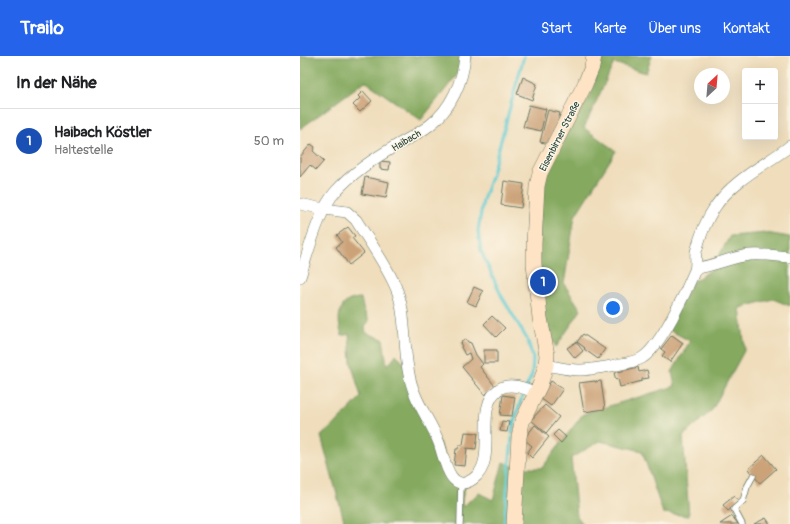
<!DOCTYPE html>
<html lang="de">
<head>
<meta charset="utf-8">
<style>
  body { margin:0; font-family:Pangolin,sans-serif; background:#f6f6f6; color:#202124 }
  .controls { position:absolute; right:12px; top:12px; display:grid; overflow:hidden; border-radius:4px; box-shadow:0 4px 16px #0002 }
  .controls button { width:36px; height:36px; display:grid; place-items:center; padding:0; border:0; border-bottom:1px solid #e0e0e0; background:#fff; color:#202124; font:20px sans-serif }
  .compass { position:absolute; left:394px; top:12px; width:36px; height:36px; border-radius:50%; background:#fff; box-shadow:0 4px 16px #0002; rotate:26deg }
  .you { position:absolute; left:313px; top:252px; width:14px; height:14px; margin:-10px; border:3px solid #fff; border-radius:50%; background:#1a73e8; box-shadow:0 0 0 6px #1a73e833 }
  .badge { display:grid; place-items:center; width:26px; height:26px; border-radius:50%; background:#2563eb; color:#fff; font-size:13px; font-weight:700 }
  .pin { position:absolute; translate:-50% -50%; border:2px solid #fff; box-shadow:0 1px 4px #0006 }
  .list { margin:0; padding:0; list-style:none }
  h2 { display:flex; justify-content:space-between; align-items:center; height:52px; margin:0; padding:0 16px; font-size:17px }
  h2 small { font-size:13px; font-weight:400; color:#757577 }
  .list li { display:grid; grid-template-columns:26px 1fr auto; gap:12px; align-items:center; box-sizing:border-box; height:64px; padding:0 16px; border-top:1px solid #e0e0e0 }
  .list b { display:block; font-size:15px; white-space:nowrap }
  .list p { margin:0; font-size:13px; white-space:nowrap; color:#757577 }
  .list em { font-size:13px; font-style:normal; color:#757577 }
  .map { position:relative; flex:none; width:490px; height:468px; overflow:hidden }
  header { display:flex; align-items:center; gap:24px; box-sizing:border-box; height:56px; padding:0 20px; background:#2563eb; color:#fff }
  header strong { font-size:19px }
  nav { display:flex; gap:22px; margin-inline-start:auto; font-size:14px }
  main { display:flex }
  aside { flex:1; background:#fff }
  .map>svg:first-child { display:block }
  .forest { fill:#84a95e; stroke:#527349 }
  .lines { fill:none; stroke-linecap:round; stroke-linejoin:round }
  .stream { stroke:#5dcad2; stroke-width:3 }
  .building { fill:#cca379 }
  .service-casing { stroke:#687563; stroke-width:7 }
  .minor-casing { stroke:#687563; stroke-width:12 }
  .secondary-casing { stroke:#687563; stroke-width:16 }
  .service { stroke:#fff; stroke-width:5.5 }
  .minor { stroke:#fff; stroke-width:11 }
  .secondary { stroke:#fee4c5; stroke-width:15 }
  .labels { text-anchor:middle; stroke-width:3; stroke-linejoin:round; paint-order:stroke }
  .street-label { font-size:10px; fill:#1f3d34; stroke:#fcf5e5 }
</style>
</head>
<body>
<header>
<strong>Trailo</strong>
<nav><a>Start</a><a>Karte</a><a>Über uns</a><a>Kontakt</a></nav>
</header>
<main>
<aside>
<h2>In der Nähe<small></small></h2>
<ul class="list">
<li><span class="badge" style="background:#1a4fb4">1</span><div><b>Haibach Köstler</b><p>Haltestelle</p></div><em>50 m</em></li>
</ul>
</aside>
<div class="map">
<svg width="490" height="468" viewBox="0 0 490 468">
  <rect width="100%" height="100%" fill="#fcf5e5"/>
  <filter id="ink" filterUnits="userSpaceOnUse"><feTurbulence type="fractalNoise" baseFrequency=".025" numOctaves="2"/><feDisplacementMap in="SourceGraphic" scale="8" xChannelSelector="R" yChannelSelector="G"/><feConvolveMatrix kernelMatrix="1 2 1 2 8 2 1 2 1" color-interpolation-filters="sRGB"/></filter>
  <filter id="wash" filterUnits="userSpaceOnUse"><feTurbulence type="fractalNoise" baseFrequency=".012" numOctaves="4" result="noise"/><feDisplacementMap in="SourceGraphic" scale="16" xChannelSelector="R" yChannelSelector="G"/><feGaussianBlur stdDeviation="0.9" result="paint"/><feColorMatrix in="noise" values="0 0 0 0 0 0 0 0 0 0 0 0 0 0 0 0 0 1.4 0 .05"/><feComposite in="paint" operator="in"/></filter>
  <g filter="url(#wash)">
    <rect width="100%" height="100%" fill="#efddbb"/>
    <g class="forest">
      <path d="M0 0H172L121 64 65 25 0 73Z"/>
      <path d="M301 0H352L346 17 314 7 284 72 316 95 275 160 264 228 281 254 256 291 244 263 238 218 241 129 253 99 292 36Z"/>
      <path d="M466 177 490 181V250L473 243 440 252 445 293 412 354 383 380 389 460 363 457 342 395 300 385 271 402 277 460 283 468H45L21 380 37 366 61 341 51 306 49 278 42 280C36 262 38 242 61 242L63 252 69 265 65 270 66 277 83 283 87 309 92 305 96 298 106 310 154 421 167 424 162 443V451L179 437 193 444 203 406 218 412H242L283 358 375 330 372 316 390 285 367 273 392 226 411 214 430 180Z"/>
    </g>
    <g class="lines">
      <g class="stream">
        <path d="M212 377 214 366 223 338 232 319 233 302 227 283 201 239 181 195 178 175 183 144 191 121 224 0"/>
        <path d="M204 468 212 382"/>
      </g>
    </g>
    <g id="blocks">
      <g class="building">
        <path d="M223 21 237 28 232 44 217 38Z"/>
        <path d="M63 35 72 45 60 56 53 49 60 42 58 40Z"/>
        <path d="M229 49 246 53 241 75 223 71Z"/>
        <path d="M248 54 260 57 256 74H253L250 88 240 86Z"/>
        <path d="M11 88 15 91 13 95 24 105 16 114 10 109 0 121V101Z"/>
        <path d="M80 105 90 106 89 114 80 113Z"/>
        <path d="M65 121 89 126 86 142 62 138Z"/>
        <path d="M204 125 224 128 221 152 201 149Z"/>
        <path d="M48 171 55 180 52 182 64 197 49 209 36 191 42 186 37 179Z"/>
        <path d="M174 231 183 235 176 250 167 246Z"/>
        <path d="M192 260 205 272 196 281 184 268Z"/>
        <path d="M283 278 305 293 298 303 284 293 285 292 277 286Z"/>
        <path d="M372 279 383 287 370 306 362 300 365 296 361 293Z"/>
        <path d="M166 283 168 286 171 287 176 299 183 308 180 311 195 330 185 339 162 311 171 303 169 297 165 299 161 291 162 289 161 286Z"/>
        <path d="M276 286 283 295 275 302 267 292Z"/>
        <rect x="184" y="294" width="13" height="13"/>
        <path d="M338 311 339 316 347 314 349 322 342 323V325L320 331 318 323 316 324 314 317Z"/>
        <path d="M251 325 263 333 251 350 240 342Z"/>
        <path d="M295 325V326L301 325 305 353 284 356 279 327Z"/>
        <path d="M203 339 215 341 212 360 200 359Z"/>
        <path d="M245 349 259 361 246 377 231 364Z"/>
        <path d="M202 365 209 366 207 376 200 375Z"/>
        <path d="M235 369 249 381 232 402 227 397 232 390 224 383Z"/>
        <path d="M258 374 266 381 261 387 253 379Z"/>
        <path d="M165 376 178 377 176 393 167 392 165 410 154 409 156 393H158L159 389H163Z"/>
        <path d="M464 399 476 413 460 427 448 413Z"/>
        <path d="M434 440 439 446 428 455 423 449Z"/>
        <path d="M432 460 438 468H420Z"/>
        <path d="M466 462 470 468H454Z"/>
      </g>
    </g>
  </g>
  <g filter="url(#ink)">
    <use href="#blocks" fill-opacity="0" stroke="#687563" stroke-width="1"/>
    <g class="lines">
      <g class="service-casing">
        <g id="service">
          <path d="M160 468 161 427"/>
          <path d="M442 468 434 453 443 445 447 431 453 420"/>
        </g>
      </g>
      <g class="minor-casing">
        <g id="minor">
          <path d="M0 148 24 153 47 156 56 164C69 185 90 214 98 237 108 267 102 300 112 330 118 351 132 367 139 387 144 400 149 440 173 423 200 404 172 352 199 333 210 326 225 332 236 337"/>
          <path d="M396 212C414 210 431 201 450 199 463 198 477 200 490 201"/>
          <path d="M0 221C8 197 19 153 36 135 54 115 76 101 99 88 110 82 121 76 130 69 151 53 163 25 165 0"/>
          <path d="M246 309C257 311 268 314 279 314 290 314 334 307 342 302 361 290 386 236 395 214 397 208 395 202 396 196 400 180 406 164 415 151 433 124 465 109 490 90"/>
        </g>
      </g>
      <g class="secondary-casing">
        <path id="secondary" d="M214 468 219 381 222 366 240 329 246 309 247 299 240 262 234 208V188L237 130 240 117 285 28 292 11 294 0"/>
      </g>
      <use href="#service" class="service"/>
      <use href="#minor" class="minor"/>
      <use href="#secondary" class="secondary"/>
    </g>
  </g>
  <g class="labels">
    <g class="street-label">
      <text transform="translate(259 80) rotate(-63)" y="4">Eisenbirner Straße</text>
      <text transform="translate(106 84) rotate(-31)" y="4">Haibach</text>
    </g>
  </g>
</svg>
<div class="controls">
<button>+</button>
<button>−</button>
</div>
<svg class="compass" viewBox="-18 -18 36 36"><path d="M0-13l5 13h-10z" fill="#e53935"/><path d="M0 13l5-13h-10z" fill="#757577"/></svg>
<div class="you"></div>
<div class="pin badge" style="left:243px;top:226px;background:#1a4fb4">1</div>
</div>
</main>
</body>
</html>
